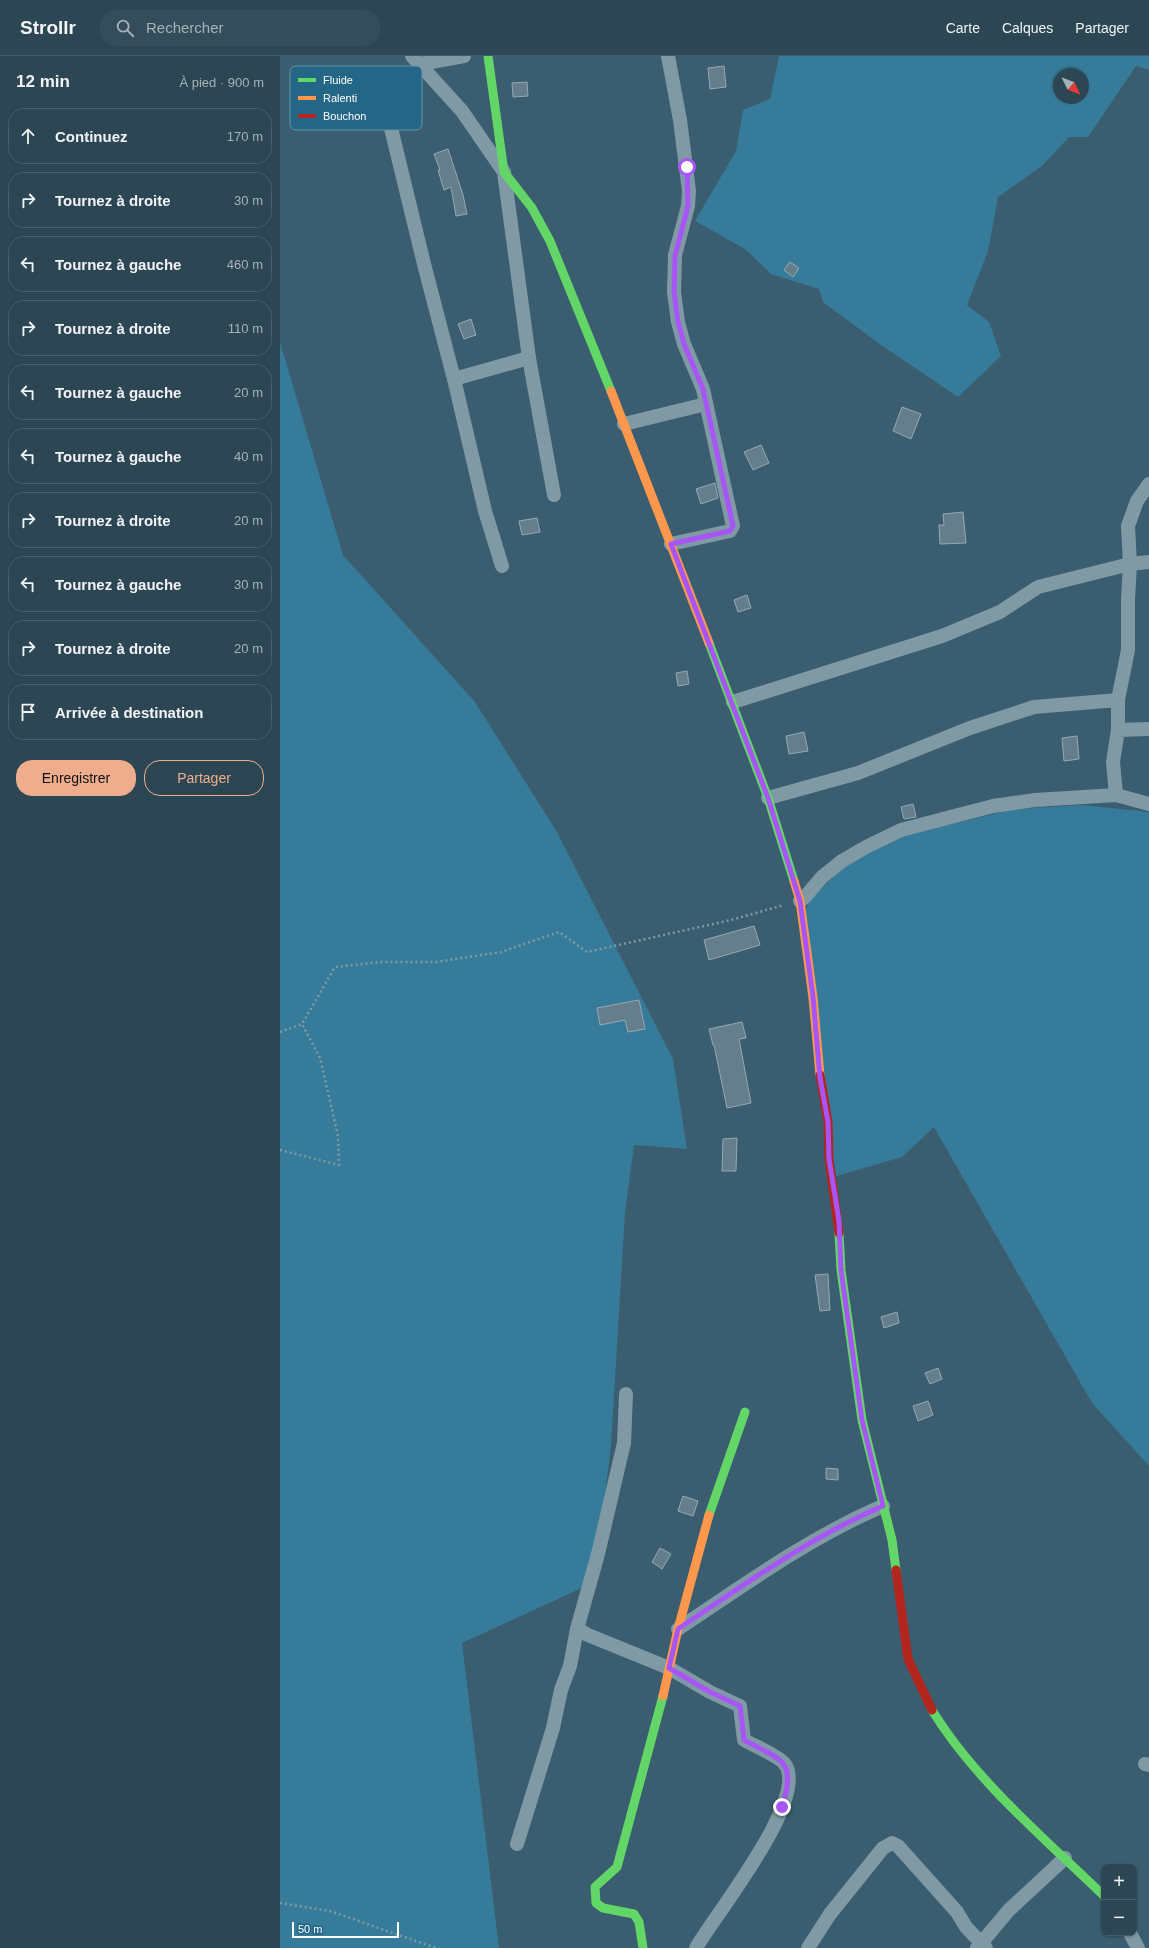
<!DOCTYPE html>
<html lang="fr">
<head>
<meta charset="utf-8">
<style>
  body { margin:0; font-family:Helvetica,sans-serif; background:#344d5a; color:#f1f3f6 }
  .controls { position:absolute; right:12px; bottom:12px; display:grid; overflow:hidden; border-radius:8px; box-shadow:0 1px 3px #0004 }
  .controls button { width:36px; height:36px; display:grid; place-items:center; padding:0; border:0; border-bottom:1px solid #485e6a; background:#2c4653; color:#f1f3f6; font:20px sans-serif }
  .compass { position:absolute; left:773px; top:12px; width:36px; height:36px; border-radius:50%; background:#2c4653; box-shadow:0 1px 3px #0004; rotate:133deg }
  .scale { position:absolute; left:12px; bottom:10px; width:107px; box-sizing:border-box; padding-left:4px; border:2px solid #fff; border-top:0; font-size:11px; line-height:14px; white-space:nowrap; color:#fff; -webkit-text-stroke:3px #246685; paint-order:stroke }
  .stop { position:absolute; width:12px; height:12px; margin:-9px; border:3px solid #a855f7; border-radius:50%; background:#fff }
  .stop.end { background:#a855f7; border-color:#fff; box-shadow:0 1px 4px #0008 }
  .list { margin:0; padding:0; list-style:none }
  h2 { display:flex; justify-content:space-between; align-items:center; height:52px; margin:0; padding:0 16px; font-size:17px }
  h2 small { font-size:13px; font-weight:400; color:#a6b1b8 }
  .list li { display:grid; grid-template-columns:26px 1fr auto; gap:12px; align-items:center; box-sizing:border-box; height:56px; margin:0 8px 8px; padding:0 8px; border:1px solid #485e6a; border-radius:16px }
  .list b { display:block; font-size:15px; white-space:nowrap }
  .list em { font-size:13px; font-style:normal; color:#a6b1b8 }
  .actions { display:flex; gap:8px; padding:12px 16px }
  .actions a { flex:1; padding:9px 0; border:1px solid #eead8d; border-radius:16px; text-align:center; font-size:14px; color:#eead8d }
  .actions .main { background:#eead8d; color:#111 }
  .icon { flex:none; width:22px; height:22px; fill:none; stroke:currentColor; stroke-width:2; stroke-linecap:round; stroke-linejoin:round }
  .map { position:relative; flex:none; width:869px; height:1892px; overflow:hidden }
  header { display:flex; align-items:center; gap:24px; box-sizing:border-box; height:56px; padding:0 20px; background:#2c4653; border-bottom:1px solid #485e6a }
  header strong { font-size:19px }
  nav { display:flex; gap:22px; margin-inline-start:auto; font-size:14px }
  .search { width:280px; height:36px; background:#344d5a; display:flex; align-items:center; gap:10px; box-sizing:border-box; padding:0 14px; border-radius:16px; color:#a6b1b8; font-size:15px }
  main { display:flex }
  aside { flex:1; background:#2c4653 }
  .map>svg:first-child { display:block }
  .green { fill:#367b99; fill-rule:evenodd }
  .building { fill:#647f8b; stroke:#94a9b3 }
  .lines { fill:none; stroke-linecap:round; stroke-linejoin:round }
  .path { stroke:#809aa5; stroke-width:2.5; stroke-dasharray:2 3; stroke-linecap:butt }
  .street { stroke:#809aa5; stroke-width:14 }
  .fast { stroke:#63d668; stroke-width:9 }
  .slow { stroke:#ff974d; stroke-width:9 }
  .jam { stroke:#b3261e; stroke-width:9 }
  .route { stroke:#a855f7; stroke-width:5 }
  .key { fill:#246685; stroke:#6694aa; stroke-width:1 }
  .key-label { font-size:11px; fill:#fff }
</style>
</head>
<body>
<header>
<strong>Strollr</strong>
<div class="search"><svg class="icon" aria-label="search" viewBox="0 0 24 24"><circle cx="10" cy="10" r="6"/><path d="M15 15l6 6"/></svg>Rechercher</div>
<nav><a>Carte</a><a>Calques</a><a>Partager</a></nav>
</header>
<main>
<aside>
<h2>12 min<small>À pied · 900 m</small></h2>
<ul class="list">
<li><svg class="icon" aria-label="ahead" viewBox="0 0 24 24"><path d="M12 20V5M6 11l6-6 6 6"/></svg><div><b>Continuez</b></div><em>170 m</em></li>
<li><svg class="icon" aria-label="right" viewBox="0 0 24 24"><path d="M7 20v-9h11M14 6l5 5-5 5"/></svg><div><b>Tournez à droite</b></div><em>30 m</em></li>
<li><svg class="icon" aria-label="left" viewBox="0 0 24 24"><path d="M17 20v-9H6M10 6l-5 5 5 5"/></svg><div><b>Tournez à gauche</b></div><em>460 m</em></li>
<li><svg class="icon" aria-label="right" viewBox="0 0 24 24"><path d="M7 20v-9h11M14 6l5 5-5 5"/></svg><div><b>Tournez à droite</b></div><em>110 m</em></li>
<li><svg class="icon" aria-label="left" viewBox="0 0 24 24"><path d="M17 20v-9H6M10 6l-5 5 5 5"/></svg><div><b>Tournez à gauche</b></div><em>20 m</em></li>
<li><svg class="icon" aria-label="left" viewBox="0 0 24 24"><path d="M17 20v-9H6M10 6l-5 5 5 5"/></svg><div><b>Tournez à gauche</b></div><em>40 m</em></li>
<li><svg class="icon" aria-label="right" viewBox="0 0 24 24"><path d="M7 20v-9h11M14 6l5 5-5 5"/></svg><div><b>Tournez à droite</b></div><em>20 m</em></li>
<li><svg class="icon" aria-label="left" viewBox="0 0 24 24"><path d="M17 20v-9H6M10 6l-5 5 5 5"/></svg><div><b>Tournez à gauche</b></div><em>30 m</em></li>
<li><svg class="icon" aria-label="right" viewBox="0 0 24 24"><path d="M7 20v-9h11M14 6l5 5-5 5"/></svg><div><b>Tournez à droite</b></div><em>20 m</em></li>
<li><svg class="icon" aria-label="arrive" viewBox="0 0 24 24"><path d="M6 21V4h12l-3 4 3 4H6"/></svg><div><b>Arrivée à destination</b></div></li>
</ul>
<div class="actions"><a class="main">Enregistrer</a><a>Partager</a></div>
</aside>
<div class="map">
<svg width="869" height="1892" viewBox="0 0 869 1892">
  <rect width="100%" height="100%" fill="#3a5e6f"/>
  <g class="green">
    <path d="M499 0H869V14L856 10 808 81H789L762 110 718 141 708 195 687 249 709 266 721 300 678 341 601 289 543 246 539 233 491 218 465 193 415 165 456 95 463 54 490 43ZM779 18H803V42H779Z"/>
    <path d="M0 286 63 499 195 646 277 776 393 1003 407 1093 354 1089 345 1157 331 1389 315 1526 182 1587 219 1892H0Z"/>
    <path d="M802 749 869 756V1410L812 1347 654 1071 622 1101 550 1122 519 868 530 844 564 810 623 779 735 753Z"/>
  </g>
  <g class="building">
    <path d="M444 10 446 31 430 33 428 12Z"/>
    <path d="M247 26 248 40 233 41 232 27Z"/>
    <path d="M168 93 183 139 187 158 176 160 171 131 164 134 158 114H160L154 98Z"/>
    <path d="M510 206 519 212 513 221 504 214Z"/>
    <path d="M191 263 196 279 184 283 178 268Z"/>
    <path d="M622 351 641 358 631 383 613 375Z"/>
    <path d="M481 389 489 407 473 414 464 396Z"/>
    <path d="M435 427 438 442 421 448 416 433Z"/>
    <path d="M683 456 686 487 660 488 659 469H664L663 458Z"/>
    <path d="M257 462 260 476 242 479 239 465Z"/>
    <path d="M467 539 471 552 458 556 454 544Z"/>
    <path d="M407 615 409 628 398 630 396 617Z"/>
    <path d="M524 676 528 695 509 698 506 680Z"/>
    <path d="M797 680 799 703 784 705 782 682Z"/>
    <path d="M633 748 636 761 624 763 621 751Z"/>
    <path d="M474 870 480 889 429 904 424 884Z"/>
    <path d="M359 944 365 973 348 976 345 964 320 969 317 952Z"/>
    <path d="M462 966 466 982 459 983 471 1047 447 1052 434 989H433L429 973Z"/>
    <path d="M457 1082 456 1115H442L443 1083Z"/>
    <path d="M548 1218 550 1254 540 1255 535 1219Z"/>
    <path d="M617 1256 619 1267 604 1272 601 1261Z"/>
    <path d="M658 1312 662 1323 650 1328 645 1317Z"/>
    <path d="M648 1345 653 1359 638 1365 633 1350Z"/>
    <path d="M546 1412 558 1413V1424L546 1423Z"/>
    <path d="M403 1440 418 1445 413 1460 398 1455Z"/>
    <path d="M380 1492 391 1498 382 1513 372 1506Z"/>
  </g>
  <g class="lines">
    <g class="path">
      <path d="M0 976 22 968 55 911 100 906H156L221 896 279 876 307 896 451 864 504 849"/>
      <path d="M0 1094 59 1109 58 1080 40 1002 22 968"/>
      <path d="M0 1847 50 1855 156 1892"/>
    </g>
    <g class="street">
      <path d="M132 0 182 55 224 116 249 302 274 439"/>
      <path d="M388 0 400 64 409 135 408 150 395 199 394 236 398 266 404 288 423 333 453 470 450 475 391 488"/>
      <path d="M140 8 184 0"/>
      <path d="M109 64 145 212 174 323 205 455 222 510"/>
      <path d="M174 323 249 302"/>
      <path d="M344 368 426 348"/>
      <path d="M453 646 662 580 720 556 758 531 850 508 869 506"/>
      <path d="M838 674V644"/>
      <path d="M836 739 833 706 838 674 869 673"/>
      <path d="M488 742 578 717 690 672 754 651 838 644 848 594V543L850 508 848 470 857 445 869 428"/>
      <path d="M520 845 524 842 542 821 562 805 586 791 621 774 713 750 755 744 836 739 869 748"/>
      <path d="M297 1573 308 1579 389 1612 430 1636 460 1650 464 1684C473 1689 498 1700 504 1707 532 1740 434 1860 416 1892"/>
      <path d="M398 1573C464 1529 530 1481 603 1450"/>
      <path d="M865 1708 869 1709"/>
      <path d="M237 1788 273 1672 281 1634 290 1610 297 1573 318 1498 344 1387 346 1338"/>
      <path d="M850 1877 858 1892"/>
      <path d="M528 1892 550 1858 603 1792 612 1787 618 1790 677 1856 686 1871 706 1892"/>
      <path d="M697 1892 729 1854 785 1802"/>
    </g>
    <g class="fast">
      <path d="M208 0 224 116 252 152 270 185 331 335"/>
      <path d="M429 587 488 742 514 825"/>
      <path d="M559 1177 561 1214 582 1364 612 1484 616 1514"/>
      <path d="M429 1459 465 1356"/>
      <path d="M652 1654C693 1722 766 1784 824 1840"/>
      <path d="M363 1892 359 1866 354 1858 323 1852 316 1847 315 1831 337 1811 383 1640"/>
    </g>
    <g class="slow">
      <path d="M331 335 429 587"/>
      <path d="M514 825 520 845 533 941 540 1019"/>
      <path d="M383 1640 398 1573 429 1459"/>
    </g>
    <g class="jam">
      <path d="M540 1019 548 1066 549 1103 559 1177"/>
      <path d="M616 1514 628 1603 652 1654"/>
    </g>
  </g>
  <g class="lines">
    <path class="route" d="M407 111 408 150 395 200 394 236 398 266 404 288 423 333 453 470 450 475 391 488 488 742 520 845 533 941 540 1022 548 1066 549 1103 559 1165 561 1214 582 1364 603 1450C530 1481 464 1529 398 1573L389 1612 430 1636 460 1650 464 1684C502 1705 517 1703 502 1751"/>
  </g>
  <rect x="10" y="10" width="132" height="64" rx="6" class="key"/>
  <rect x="18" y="22" width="18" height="4" fill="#63d668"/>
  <rect x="18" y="40" width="18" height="4" fill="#ff974d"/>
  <rect x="18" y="58" width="18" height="4" fill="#b3261e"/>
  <g class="key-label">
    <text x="43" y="28">Fluide</text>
    <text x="43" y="46">Ralenti</text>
    <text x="43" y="64">Bouchon</text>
  </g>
</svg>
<div class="controls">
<button>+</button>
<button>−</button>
</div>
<svg class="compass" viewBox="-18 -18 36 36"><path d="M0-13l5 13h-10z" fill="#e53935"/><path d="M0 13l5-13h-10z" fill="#a6b1b8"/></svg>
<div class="scale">50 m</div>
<div class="stop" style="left:407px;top:111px"></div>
<div class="stop end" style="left:502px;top:1751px"></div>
</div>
</main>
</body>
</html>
